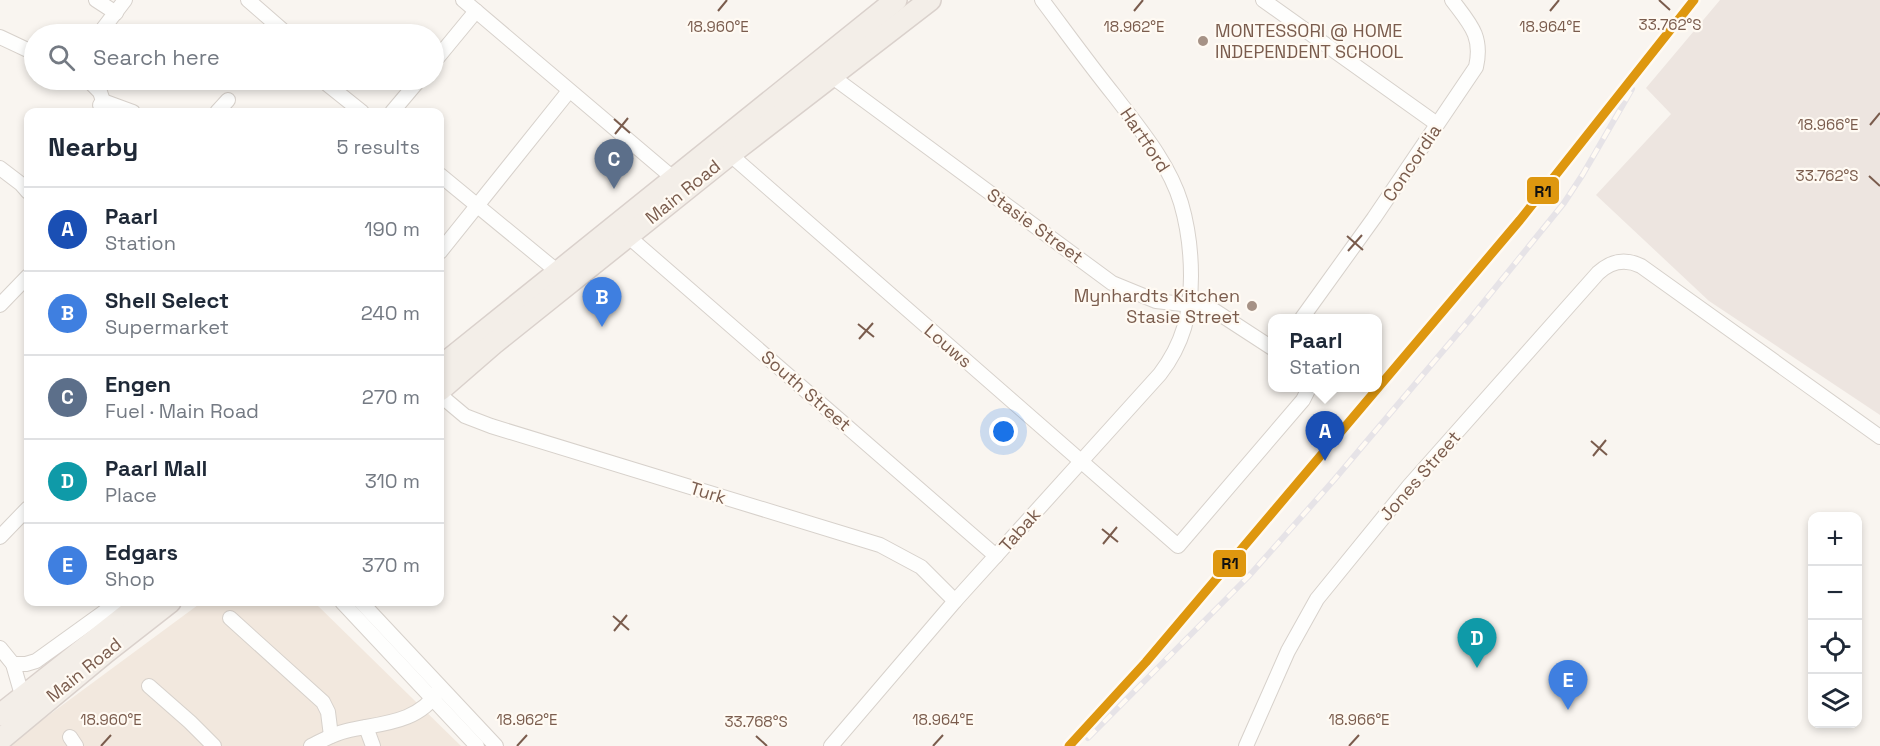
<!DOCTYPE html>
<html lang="en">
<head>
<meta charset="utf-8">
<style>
  body { margin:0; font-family:"Space Grotesk",sans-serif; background:#f6f6f7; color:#1f2937 }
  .controls { position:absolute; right:18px; bottom:18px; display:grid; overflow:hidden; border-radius:12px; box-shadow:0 3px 9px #0003 }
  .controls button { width:54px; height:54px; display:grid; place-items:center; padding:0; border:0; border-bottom:2px solid #e0e1e3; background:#fff; color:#1f2937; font:30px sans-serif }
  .you { position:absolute; left:1004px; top:432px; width:21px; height:21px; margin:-15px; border:4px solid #fff; border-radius:50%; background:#1a73e8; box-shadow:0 0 0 9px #1a73e833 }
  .badge { display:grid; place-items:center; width:39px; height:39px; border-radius:50%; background:#1a73e8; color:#fff; font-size:20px; font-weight:700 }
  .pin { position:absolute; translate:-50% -50px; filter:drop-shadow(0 2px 3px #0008) }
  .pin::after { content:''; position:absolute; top:32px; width:21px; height:18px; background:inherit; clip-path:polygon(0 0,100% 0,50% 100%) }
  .popup { position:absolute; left:1268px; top:314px; width:114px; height:78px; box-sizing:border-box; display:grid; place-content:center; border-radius:12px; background:#fff; filter:drop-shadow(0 2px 4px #0005); font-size:20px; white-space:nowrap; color:#747a83 }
  .popup b { font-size:22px; color:#1f2937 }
  .popup::after { content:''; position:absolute; left:50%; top:100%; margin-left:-12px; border:12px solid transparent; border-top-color:#fff }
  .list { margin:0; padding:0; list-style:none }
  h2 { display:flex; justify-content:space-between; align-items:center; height:78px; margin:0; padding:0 24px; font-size:26px }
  h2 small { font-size:20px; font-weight:400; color:#747a83 }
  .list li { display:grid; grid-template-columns:39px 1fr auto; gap:18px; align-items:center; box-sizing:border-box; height:84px; padding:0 24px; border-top:2px solid #e0e1e3 }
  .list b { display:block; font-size:22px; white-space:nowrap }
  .list p { margin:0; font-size:20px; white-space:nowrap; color:#747a83 }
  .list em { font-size:20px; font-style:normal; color:#747a83 }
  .icon { flex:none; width:33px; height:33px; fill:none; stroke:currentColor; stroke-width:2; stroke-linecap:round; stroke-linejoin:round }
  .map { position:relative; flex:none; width:1880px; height:746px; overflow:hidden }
  .search { position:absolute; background:#fff; box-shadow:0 3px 9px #0003; left:24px; top:24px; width:420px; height:66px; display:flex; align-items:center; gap:15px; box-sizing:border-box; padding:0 21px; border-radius:33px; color:#747a83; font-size:22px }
  .panel { position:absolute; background:#fff; box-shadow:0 3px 9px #0003; left:24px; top:108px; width:420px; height:498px; border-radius:12px }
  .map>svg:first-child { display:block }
  .residential { fill:#f2e8de }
  .industrial { fill:#ede5e0 }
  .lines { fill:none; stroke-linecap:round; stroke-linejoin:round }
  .street-casing { stroke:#d7d1cb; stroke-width:16 }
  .primary-casing { stroke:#dad1cc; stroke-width:24 }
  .street { stroke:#fefefd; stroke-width:14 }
  .primary { stroke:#f3eee8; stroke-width:21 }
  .rail-casing { stroke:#e6e3e7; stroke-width:6 }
  .rail { stroke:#fffaf3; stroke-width:4; stroke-dasharray:11; stroke-linecap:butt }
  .rail-1-casing { stroke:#fffaf3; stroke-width:14 }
  .rail-1 { stroke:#de970f; stroke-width:9 }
  .ticks { fill:none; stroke:#7a5c4d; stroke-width:2 }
  .poi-dot { fill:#a69286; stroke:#fffaf3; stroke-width:2 }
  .labels { text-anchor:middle; stroke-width:4.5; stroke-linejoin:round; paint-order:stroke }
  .poi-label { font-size:18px; fill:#7a5c4d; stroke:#fffaf3; text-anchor:start }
  .street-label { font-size:18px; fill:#7a5c4d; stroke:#fffaf3 }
  .ticks-label { font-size:15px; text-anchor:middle; fill:#7a5c4d; stroke:#fffaf3; stroke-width:4.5; stroke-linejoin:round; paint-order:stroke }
  .line-badge { stroke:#fffaf3; stroke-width:2 }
  .pale-badge-label { font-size:16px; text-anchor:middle; font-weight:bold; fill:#111 }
</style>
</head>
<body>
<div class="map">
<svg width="1880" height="746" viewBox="0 0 1880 746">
  <rect width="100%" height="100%" fill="#f9f5f0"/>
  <path class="residential" d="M202 602H314L461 746H7Z"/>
  <path class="industrial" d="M1720 0H1880V415L1709 301 1596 195 1671 114 1646 88Z"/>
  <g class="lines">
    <g class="street-casing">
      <g id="street">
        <path d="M96 0 116 13"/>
        <path d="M248 0 287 34"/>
        <path d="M463 0 679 183"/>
        <path d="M1263 0 1437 124"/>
        <path d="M99 34 125 0"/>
        <path d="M0 37 34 53"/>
        <path d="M434 62 476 11"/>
        <path d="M826 72 1112 283 1156 301 1209 307 1272 348"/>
        <path d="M88 80 100 92 103 101 100 105"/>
        <path d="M322 80 362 112"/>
        <path d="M103 101 133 112"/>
        <path d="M217 112 228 100"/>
        <path d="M392 112 419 80"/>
        <path d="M725 150 1178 546 1303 400 1309 388"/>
        <path d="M0 168 21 184 28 192"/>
        <path d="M440 175 558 272"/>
        <path d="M622 231 996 556"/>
        <path d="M440 252 569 91"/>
        <path d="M0 305 28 276"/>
        <path d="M1302 318 1374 218 1476 67C1483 36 1470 24 1452 0"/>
        <path d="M440 395 465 416 491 426 880 545 921 567 955 601"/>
        <path d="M0 537 28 508"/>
        <path d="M342 602 477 746"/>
        <path d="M361 602 496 746"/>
        <path d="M230 618 323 702 328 712 331 736"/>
        <path d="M0 648 13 664 24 702"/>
        <path d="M13 664H26L36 661 118 602"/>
        <path d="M149 686 190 722 214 746"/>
        <path d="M366 727 373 746"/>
        <path d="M70 737 76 746"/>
        <path d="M311 746C323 740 333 734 346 731 379 723 418 724 438 691"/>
        <path d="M831 746 955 601 1160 374C1183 344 1191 313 1191 276 1191 251 1188 227 1181 203 1169 163 1139 128 1114 95 1089 64 1066 32 1042 0"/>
        <path d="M1246 746 1288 651 1317 599 1409 486 1598 273C1611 261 1625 258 1641 266L1880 437"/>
      </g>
    </g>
    <g class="primary-casing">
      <g id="primary">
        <path d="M440 367 896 0"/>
        <path d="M440 390 493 344 729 155 930 0"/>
        <path d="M0 715 143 602"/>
        <path d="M0 740 106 652 170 602"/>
      </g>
    </g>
    <use href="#street" class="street"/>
    <use href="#primary" class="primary"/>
    <g class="rail-casing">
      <g id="rail">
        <path d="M1088 738 1248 577 1334 480 1470 319 1564 203 1583 174 1632 89"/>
        <path d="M1069 746 1146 662 1520 220 1694 0"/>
      </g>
    </g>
    <use href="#rail" class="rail"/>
    <g class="rail-1-casing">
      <path id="rail-1" d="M1069 746 1146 662 1520 220 1694 0"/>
    </g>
    <use href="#rail-1" class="rail-1"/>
  </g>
  <path class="ticks" d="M1659 0 1670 10M718 11 727 0M1134 11 1143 0M1550 11 1559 0M614 119 630 133M1870 125 1880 113M615 134 628 118M1869 176 1880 186M1347 236 1363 250M1348 251 1362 235M858 324 874 337M859 339 873 323M1591 441 1607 455M1593 456 1606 440M1102 529 1118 542M1103 544 1117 527M613 616 629 630M614 631 627 615M756 736 767 746M101 746 111 735M517 746 527 735M933 746 943 735M1349 746 1359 735"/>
  <g class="poi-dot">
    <circle cx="1203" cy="41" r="6"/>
    <circle cx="1252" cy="306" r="6"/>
  </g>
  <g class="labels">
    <g class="poi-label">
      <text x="1215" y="37">MONTESSORI @ HOME<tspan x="1215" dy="21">INDEPENDENT SCHOOL</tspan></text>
      <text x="1240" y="302" text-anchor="end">Mynhardts Kitchen<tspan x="1240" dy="21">Stasie Street</tspan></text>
    </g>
    <g class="street-label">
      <text transform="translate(1145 140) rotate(56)" y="6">Hartford</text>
      <text transform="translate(1412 163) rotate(-56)" y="6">Concordia</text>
      <text transform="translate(683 192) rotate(-39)" y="6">Main Road</text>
      <text transform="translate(1035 226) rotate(36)" y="6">Stasie Street</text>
      <text transform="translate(948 346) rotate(41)" y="6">Louws</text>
      <text transform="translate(806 391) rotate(41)" y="6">South Street</text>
      <text transform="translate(1420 476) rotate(-49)" y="6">Jones Street</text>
      <text transform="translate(708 493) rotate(17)" y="6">Turk</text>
      <text transform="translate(1020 530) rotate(-48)" y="6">Tabak</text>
      <text transform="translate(84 670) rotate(-39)" y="6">Main Road</text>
    </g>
  </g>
  <g class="ticks-label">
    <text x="1670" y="30">33.762°S</text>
    <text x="718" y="32">18.960°E</text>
    <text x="1134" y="32">18.962°E</text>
    <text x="1550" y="32">18.964°E</text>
    <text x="1828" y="130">18.966°E</text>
    <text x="1827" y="181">33.762°S</text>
    <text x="111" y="725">18.960°E</text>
    <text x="527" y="725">18.962°E</text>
    <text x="943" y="725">18.964°E</text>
    <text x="1359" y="725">18.966°E</text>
    <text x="756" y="727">33.768°S</text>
  </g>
  <g class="line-badge">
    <rect x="1526" y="176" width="34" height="29" rx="6" fill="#de970f"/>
    <rect x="1212" y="549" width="35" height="29" rx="6" fill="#de970f"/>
  </g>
  <g class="pale-badge-label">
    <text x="1543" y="197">R1</text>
    <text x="1230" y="569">R1</text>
  </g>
</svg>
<div class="controls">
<button>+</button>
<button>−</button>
<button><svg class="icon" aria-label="locate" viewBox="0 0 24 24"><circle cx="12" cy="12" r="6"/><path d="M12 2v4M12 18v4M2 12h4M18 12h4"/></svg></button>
<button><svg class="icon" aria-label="layers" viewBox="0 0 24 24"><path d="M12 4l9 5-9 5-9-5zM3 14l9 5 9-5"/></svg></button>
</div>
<div class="you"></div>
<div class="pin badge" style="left:1325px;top:461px;background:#1a4fb4">A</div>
<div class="popup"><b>Paarl</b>Station</div>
<div class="pin badge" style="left:602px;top:327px;background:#3f7fe0">B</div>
<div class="pin badge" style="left:614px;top:189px;background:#5c6f8a">C</div>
<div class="pin badge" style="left:1477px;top:668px;background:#0f9aa8">D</div>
<div class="pin badge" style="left:1568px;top:710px;background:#3f7fe0">E</div>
<div class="search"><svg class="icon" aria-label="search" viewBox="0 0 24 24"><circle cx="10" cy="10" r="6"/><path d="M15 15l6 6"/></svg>Search here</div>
<section class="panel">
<h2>Nearby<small>5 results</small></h2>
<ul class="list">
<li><span class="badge" style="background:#1a4fb4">A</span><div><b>Paarl</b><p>Station</p></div><em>190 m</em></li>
<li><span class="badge" style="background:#3f7fe0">B</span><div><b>Shell Select</b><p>Supermarket</p></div><em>240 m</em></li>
<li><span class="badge" style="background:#5c6f8a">C</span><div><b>Engen</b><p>Fuel · Main Road</p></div><em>270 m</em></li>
<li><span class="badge" style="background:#0f9aa8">D</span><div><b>Paarl Mall</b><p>Place</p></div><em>310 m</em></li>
<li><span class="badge" style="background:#3f7fe0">E</span><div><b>Edgars</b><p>Shop</p></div><em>370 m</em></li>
</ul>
</section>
</div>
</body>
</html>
